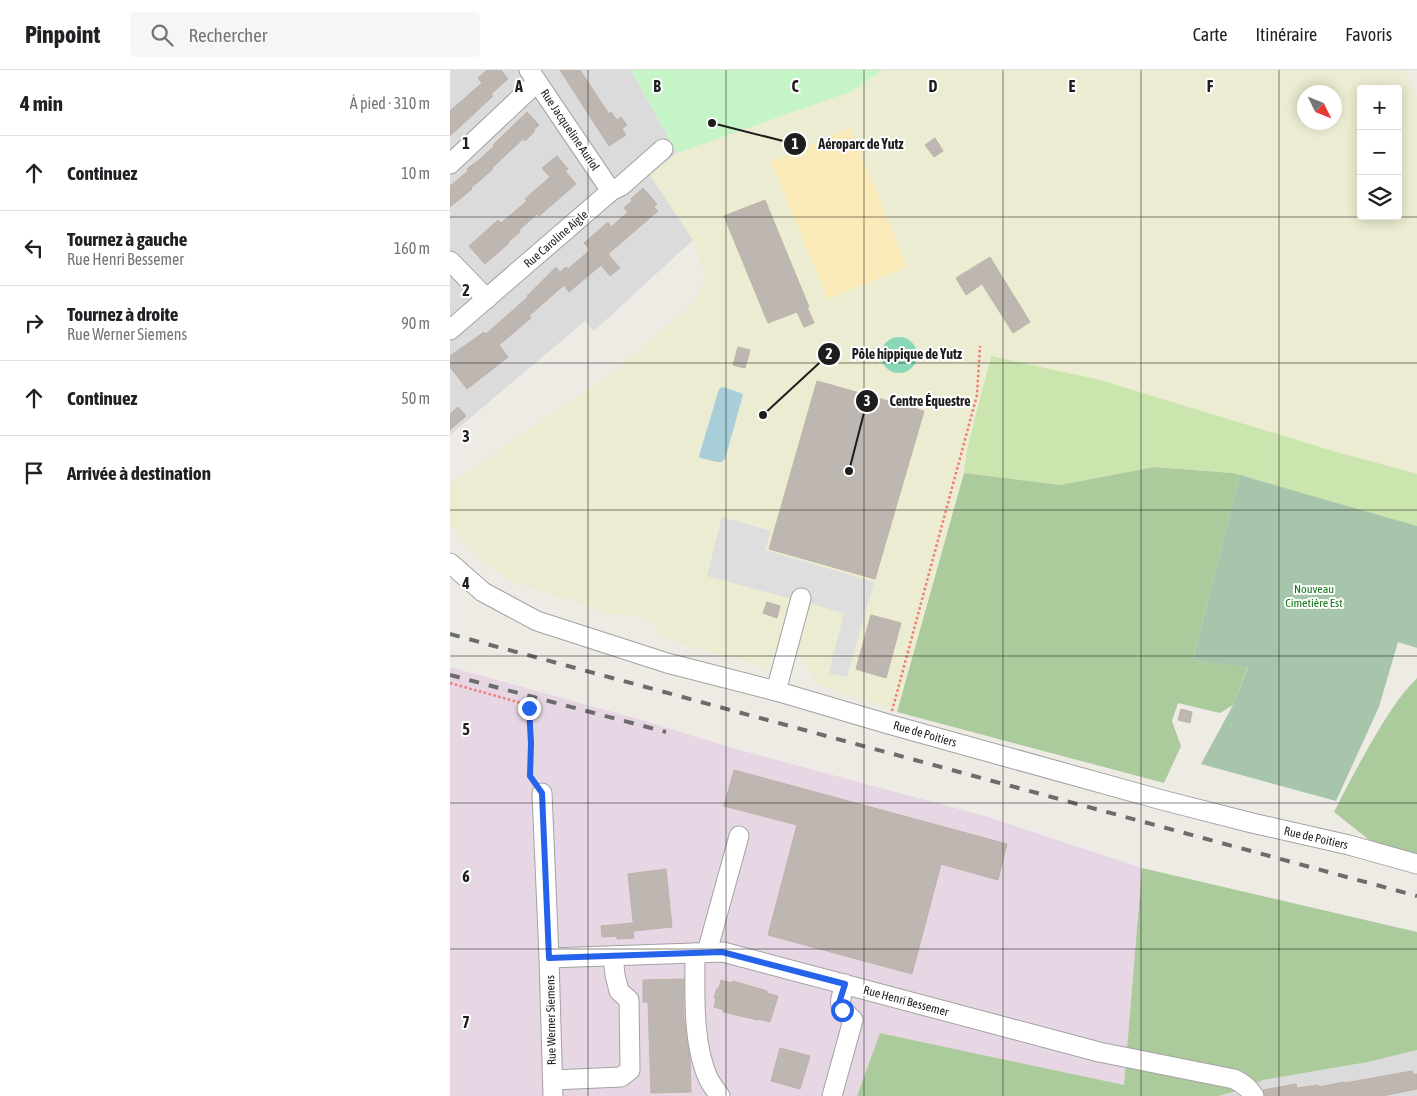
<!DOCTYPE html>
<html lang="fr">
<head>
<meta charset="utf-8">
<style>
  body { margin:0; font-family:"Asap Condensed",sans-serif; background:#f6f6f6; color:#202124 }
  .controls { position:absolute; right:15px; top:15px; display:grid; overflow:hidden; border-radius:5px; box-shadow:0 2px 12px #0003 }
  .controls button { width:45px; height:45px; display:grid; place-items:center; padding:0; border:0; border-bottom:1px solid #e0e0e0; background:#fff; color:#202124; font:25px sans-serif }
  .compass { position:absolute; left:847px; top:15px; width:45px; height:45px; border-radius:50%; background:#fff; box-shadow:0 2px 12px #0003; rotate:133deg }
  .stop { position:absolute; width:15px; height:15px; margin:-11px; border:4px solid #2563eb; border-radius:50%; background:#fff }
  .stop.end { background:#2563eb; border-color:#fff; box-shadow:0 1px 5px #0008 }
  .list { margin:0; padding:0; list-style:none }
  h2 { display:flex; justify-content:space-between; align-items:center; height:65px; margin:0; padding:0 20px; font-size:21px }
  h2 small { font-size:16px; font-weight:400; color:#757577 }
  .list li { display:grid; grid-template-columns:32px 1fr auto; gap:15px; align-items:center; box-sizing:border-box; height:75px; padding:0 20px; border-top:1px solid #e0e0e0 }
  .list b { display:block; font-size:19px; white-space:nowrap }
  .list p { margin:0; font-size:16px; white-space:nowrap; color:#757577 }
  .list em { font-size:16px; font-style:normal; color:#757577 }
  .icon { flex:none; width:28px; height:28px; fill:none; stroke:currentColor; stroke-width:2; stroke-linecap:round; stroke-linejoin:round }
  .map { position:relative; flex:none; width:967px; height:1026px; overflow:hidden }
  header { display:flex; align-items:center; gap:30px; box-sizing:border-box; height:70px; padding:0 25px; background:#fff; border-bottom:1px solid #e0e0e0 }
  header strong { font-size:24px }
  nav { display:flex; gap:28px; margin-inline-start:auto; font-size:18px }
  .search { width:350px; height:45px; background:#f6f6f6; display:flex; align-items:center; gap:12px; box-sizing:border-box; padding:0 18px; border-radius:5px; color:#757577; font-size:19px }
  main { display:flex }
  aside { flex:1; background:#fff }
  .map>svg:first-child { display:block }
  .residential { fill:#dcdbdb }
  .industrial { fill:#e7d7e4 }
  .farmland { fill:#ebecd1; fill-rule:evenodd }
  .grass { fill:#cbe5ae }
  .forest { fill:#abcb9c }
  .sand { fill:#faeab7 }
  .cemetery { fill:#a7c5ab }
  .park { fill:#c5f5c7 }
  .pitch { fill:#88d8b7 }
  .parking { fill:#dedede }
  .water { fill:#a8cfd9 }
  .building { fill:#beb7b1; stroke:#bfb1a8 }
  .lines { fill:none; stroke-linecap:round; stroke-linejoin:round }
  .minor-casing { stroke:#a2a2a2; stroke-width:21 }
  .path { stroke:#f07d74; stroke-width:2.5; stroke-dasharray:2.5 2.5; stroke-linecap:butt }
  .minor { stroke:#fff; stroke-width:19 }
  .rail { stroke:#6c6c6c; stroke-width:4; stroke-dasharray:10 10; stroke-linecap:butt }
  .route { stroke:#2563eb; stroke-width:6 }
  .grid { fill:none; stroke:#1e1e1e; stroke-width:1; stroke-opacity:0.55 }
  .labels { text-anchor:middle; stroke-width:4; stroke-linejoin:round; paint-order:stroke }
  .street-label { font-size:12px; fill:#1e1e1e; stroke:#fff }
  .park-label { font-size:12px; fill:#137519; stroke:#fff }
  .grid-label { font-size:16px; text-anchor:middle; font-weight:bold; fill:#1e1e1e; stroke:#fff; stroke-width:4; stroke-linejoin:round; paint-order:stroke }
  .leader { fill:none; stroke:#1e1e1e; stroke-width:2 }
  .callout-dot { fill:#1e1e1e; stroke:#fff; stroke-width:2 }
  .mark-label { font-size:15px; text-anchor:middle; font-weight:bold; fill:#fff }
  .callout-label { font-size:14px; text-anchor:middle; font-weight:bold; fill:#1e1e1e; stroke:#fff; stroke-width:4; stroke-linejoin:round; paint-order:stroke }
</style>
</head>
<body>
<header>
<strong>Pinpoint</strong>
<div class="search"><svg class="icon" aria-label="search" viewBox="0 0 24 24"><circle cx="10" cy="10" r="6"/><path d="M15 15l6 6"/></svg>Rechercher</div>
<nav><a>Carte</a><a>Itinéraire</a><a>Favoris</a></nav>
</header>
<main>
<aside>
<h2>4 min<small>À pied · 310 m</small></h2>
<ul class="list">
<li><svg class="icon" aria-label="ahead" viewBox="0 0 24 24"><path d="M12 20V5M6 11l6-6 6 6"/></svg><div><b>Continuez</b></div><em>10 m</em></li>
<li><svg class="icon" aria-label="left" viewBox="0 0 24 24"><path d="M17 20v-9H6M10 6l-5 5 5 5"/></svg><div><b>Tournez à gauche</b><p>Rue Henri Bessemer</p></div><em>160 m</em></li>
<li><svg class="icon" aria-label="right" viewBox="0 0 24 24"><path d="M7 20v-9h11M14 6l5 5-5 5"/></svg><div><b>Tournez à droite</b><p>Rue Werner Siemens</p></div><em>90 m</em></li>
<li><svg class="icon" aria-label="ahead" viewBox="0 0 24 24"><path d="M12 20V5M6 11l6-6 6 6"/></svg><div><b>Continuez</b></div><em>50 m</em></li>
<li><svg class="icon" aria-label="arrive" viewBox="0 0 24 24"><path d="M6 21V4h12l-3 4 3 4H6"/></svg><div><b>Arrivée à destination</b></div></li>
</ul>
</aside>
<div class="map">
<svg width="967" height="1026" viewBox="0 0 967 1026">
  <rect width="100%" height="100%" fill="#eeebe5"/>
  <g class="residential">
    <path d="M0 0H181L227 83 200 105 243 170 144 261 135 251 0 365Z"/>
    <path d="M967 980V1026H770L790 1020 813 1010 918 992Z"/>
  </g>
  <path class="industrial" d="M0 597 188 649 286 679 535 746 692 798 674 1015 430 963 407 1026H0Z"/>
  <path class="farmland" d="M433 0H953L967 28V404L542 286 517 380 514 403 447 642 367 614 349 584 324 580 318 598 238 576 214 568 200 551 190 546 151 543 135 535 61 511 27 487 0 454V414L168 298 244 232 255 208 243 170 200 105 227 83 400 22ZM911 19H948V146H911ZM854 22H884V52H854Z"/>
  <path class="grass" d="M541 286 650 310 883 381 967 404V456L782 403 704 397 610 415 514 403 517 380Z"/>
  <g class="forest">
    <path d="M704 397 782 403 790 405 743 590 798 596 783 635 770 643 728 633 722 651 731 676 714 713 447 642 514 403 610 415Z"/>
    <path d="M967 608V792L938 785 884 742C896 718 909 694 922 671 935 649 949 626 967 608Z"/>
    <path d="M692 798 967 862V980L918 992 813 1010 790 1020 769 1026H407L430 963 674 1015Z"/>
  </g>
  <path class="sand" d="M400 58 457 197 378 229 321 92Z"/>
  <path class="cemetery" d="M790 405 967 456V578L948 572 929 637 886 731 751 694 783 635 798 597 743 590Z"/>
  <path class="park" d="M181 0H433L400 22 227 83Z"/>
  <circle class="pitch" cx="449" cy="285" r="18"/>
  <path class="parking" d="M272 447 321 461 315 480 424 512 397 607 379 603 394 543 257 506Z"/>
  <path class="water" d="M273 317 291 323 293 325 275 389 272 392H268L250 388 249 386 269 319Z"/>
  <g class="building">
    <path d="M37 0H51L58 9 41 24 43 26 0 66V41L32 13 28 8Z"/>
    <path d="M110 0H130L159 44 161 42 167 50 171 47 177 55 172 59 176 65 159 76Z"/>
    <path d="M77 42 89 55 83 60 85 61 75 71 73 69 42 98 43 99 21 118 22 119 0 137V116L18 101 17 99 26 92H27L44 76 43 75Z"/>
    <path d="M485 68 493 81 484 87 475 75Z"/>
    <path d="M107 86 118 99 115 101 126 114 89 146 87 144 69 160 70 162 58 172 59 173 35 194 19 176 48 150 51 153 77 131 75 129 100 107 92 98Z"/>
    <path d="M193 118 207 134 204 137 208 141 158 184 170 198 160 206 151 195 119 222 114 215 79 246 81 248 49 275 58 287 17 319 0 297V286L34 262 36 264 78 227 77 226 106 197 110 202 116 197 118 199 140 180 134 173 158 152 161 157 178 142 174 138 182 131 181 129Z"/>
    <path d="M315 130 359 237H357L364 253 354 257 347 242 318 253 274 146Z"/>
    <path d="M540 187 580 252 563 263 532 214 516 225 506 208Z"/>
    <path d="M288 277 300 280 295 298 283 295Z"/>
    <path d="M367 311 474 341 425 509 319 479Z"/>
    <path d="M8 337 16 346 0 360V344Z"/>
    <path d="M317 532 330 536 327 548 313 543Z"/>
    <path d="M421 545 451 553 436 608 406 599Z"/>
    <path d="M731 639 742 642 740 653 728 650Z"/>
    <path d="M284 700 557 774 548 810 491 794 462 904 318 865 347 755 274 736Z"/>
    <path d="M216 799 222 857 184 861 178 804Z"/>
    <path d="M182 853 184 868 167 869V866L152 867 151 856Z"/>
    <path d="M234 909V949L240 987 241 1022 201 1023 198 932H193V910Z"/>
    <path d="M271 910 282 913 283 911 317 921V923L328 926 320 952 308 949V950L273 942 274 940 264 937 266 929 264 928 267 918H269Z"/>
    <path d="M330 978 360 986 350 1019 321 1011Z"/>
    <path d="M962 1001 963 1004H967V1019L932 1026H815L813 1020 846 1014 847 1018 868 1015 869 1017 894 1012 895 1013Z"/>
  </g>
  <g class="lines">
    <g class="minor-casing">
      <g id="minor">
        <path d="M79 0 161 121"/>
        <path d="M0 94 87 12"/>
        <path d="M0 191 37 229"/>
        <path d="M0 260 161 121 171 116 213 79"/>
        <path d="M0 493 33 522 87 551 217 593 326 621 438 654 712 730 802 753 899 775 967 794"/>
        <path d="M326 621 351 528"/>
        <path d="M92 723 99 888 103 1026"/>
        <path d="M257 882 289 766"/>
        <path d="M245 883C245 922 242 974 259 1010 262 1015 266 1021 270 1026"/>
        <path d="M99 888 273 882 649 982 784 1009C793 1013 799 1018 804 1026"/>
        <path d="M103 1010 171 1007 180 1000 179 930 169 921 165 905 163 886"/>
        <path d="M382 1026 403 950C387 935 389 935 395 914"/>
      </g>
    </g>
    <g class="path">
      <path d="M0 613 71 633 79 638 81 673 80 706 84 712"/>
      <path d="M442 641 527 325 530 276"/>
    </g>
    <use href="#minor" class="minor"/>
    <g class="rail">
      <path d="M0 564 967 826"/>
      <path d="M0 605 216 662"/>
    </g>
  </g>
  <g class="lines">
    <path class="route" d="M79 638 81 673 80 706 92 723 99 888 272 882 395 914 389 933 392 940"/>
  </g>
  <path class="grid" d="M138 0V1026M276 0V1026M414 0V1026M553 0V1026M691 0V1026M829 0V1026M0 147H967M0 293H967M0 440H967M0 586H967M0 733H967M0 879H967"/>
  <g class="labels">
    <g class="street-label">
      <text transform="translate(120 60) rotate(56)" y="4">Rue Jacqueline Auriol</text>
      <text transform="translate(106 169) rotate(-41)" y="4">Rue Caroline Aigle</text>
      <text transform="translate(475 664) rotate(16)" y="4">Rue de Poitiers</text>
      <text transform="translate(866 768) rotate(13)" y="4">Rue de Poitiers</text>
      <text transform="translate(456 931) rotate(15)" y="4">Rue Henri Bessemer</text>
      <text transform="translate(101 950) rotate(-91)" y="4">Rue Werner Siemens</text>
    </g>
    <g class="park-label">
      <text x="864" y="523">Nouveau<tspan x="864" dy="14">Cimetière Est</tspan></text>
    </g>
  </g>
  <g class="grid-label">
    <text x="69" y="22">A</text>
    <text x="207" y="22">B</text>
    <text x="345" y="22">C</text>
    <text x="483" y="22">D</text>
    <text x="622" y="22">E</text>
    <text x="760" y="22">F</text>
    <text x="16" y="79">1</text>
    <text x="16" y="226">2</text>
    <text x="16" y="372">3</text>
    <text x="16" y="519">4</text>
    <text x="16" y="665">5</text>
    <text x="16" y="812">6</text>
    <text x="16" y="958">7</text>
  </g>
  <path class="leader" d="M262 53L345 74M313 345L379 284M399 401L417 331"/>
  <g class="callout-dot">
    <circle cx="262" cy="53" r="5"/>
    <circle cx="313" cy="345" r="5"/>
    <circle cx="399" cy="401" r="5"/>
    <circle cx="345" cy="74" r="12"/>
    <circle cx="379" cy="284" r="12"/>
    <circle cx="417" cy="331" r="12"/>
  </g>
  <g class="mark-label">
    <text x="345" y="79">1</text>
    <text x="379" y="289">2</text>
    <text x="417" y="336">3</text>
  </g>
  <g class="callout-label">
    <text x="411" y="79">Aéroparc de Yutz</text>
    <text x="457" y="289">Pôle hippique de Yutz</text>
    <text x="480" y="336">Centre Équestre</text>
  </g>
</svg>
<div class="controls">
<button>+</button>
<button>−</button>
<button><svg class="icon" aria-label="layers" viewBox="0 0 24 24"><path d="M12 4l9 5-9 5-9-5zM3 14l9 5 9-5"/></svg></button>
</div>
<svg class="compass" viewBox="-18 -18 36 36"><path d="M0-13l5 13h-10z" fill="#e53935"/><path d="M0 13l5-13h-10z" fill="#757577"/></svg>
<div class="stop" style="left:392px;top:940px"></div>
<div class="stop end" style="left:79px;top:638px"></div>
</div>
</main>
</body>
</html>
